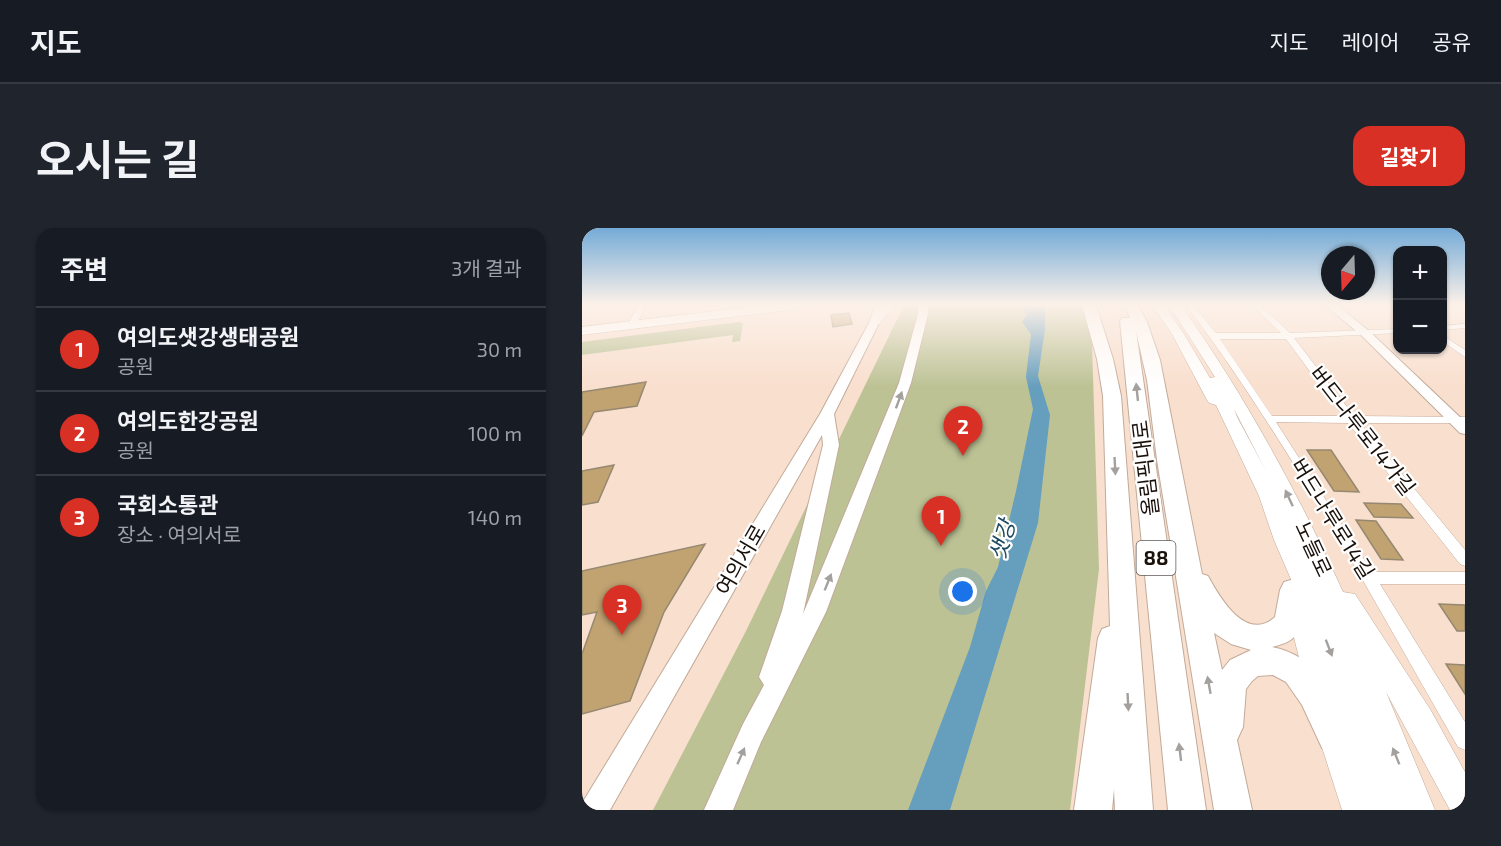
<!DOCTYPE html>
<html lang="ko">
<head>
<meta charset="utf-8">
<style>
  body { margin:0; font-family:"Exo 2","Noto Sans KR",sans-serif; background:#20242c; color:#f1f3f6 }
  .controls { position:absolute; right:18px; top:18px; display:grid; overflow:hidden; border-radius:12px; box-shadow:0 2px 4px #0004 }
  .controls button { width:54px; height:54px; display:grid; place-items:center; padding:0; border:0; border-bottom:2px solid #363941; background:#171b24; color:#f1f3f6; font:30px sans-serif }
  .compass { position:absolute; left:739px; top:18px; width:54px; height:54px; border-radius:50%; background:#171b24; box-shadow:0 2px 4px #0004; rotate:199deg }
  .you { position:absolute; left:381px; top:364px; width:21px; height:21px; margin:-15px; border:4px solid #fff; border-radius:50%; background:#1a73e8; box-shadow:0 0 0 9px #1a73e833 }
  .badge { display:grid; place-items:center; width:39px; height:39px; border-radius:50%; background:#d93025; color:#fff; font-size:20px; font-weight:700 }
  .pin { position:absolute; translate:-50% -50px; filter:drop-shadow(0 2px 3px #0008) }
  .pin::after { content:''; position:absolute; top:32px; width:21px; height:18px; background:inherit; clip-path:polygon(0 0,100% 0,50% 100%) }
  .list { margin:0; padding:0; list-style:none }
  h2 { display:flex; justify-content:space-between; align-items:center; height:78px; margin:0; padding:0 24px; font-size:26px }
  h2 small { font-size:20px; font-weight:400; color:#9ea1a6 }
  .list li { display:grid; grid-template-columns:39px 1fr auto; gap:18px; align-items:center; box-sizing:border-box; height:84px; padding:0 24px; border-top:2px solid #363941 }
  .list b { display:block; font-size:22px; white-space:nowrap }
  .list p { margin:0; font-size:20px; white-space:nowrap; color:#9ea1a6 }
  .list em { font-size:20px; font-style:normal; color:#9ea1a6 }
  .map { position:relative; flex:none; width:883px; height:582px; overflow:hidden; border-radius:18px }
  header { display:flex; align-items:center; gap:36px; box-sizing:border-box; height:84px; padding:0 30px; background:#171b24; border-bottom:2px solid #363941 }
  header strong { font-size:28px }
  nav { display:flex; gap:33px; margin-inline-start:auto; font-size:21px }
  .intro { display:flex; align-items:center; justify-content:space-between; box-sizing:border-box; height:144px; padding:0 36px }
  h1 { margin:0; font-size:42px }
  .button { padding:15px 27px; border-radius:18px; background:#d93025; color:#fff; font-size:21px; font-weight:700 }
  main { display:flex; gap:36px; padding:0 36px }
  aside { flex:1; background:#171b24; border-radius:18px; box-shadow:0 2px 4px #0004 }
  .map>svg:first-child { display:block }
  .green { fill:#bcc294 }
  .water { fill:#669ebd }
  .building { fill:#c1a271; stroke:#968871; stroke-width:1.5 }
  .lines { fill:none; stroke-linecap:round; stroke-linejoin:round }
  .street-casing { stroke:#c2aa99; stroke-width:1 }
  .secondary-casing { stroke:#c2aa99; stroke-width:2 }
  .primary-casing { stroke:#c2aa99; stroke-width:1 }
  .highway-casing { stroke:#c2aa99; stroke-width:2 }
  .street { fill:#fff; fill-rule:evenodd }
  .secondary { fill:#fff; fill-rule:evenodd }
  .primary { fill:#fff; fill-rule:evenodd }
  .highway { fill:#fff; fill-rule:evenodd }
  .oneway { fill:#a3a09d }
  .labels { text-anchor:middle; stroke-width:4.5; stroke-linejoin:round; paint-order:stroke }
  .shield { fill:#fff; stroke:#5f5854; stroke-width:1.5 }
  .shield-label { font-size:20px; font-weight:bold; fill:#1a110b }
  .street-label { font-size:21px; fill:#1a110b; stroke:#fff }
  .water-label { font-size:22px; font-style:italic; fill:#1d4a61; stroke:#fff }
</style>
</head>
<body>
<header>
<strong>지도</strong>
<nav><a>지도</a><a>레이어</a><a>공유</a></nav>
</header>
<div class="intro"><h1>오시는 길</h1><a class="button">길찾기</a></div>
<main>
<aside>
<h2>주변<small>3개 결과</small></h2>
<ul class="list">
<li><span class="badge">1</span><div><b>여의도샛강생태공원</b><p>공원</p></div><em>30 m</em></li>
<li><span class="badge">2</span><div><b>여의도한강공원</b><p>공원</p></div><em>100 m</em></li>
<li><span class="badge">3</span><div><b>국회소통관</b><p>장소 · 여의서로</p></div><em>140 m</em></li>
</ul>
</aside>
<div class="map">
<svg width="883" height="582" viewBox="0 0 883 582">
  <rect width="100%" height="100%" fill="#f9dfce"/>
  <g class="green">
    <path d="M322 77H500L510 116 517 341 488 582H71L164 403Z"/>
    <path d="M157 94 161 95 158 113 150 114 151 107 0 127V114Z"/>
  </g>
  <path class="water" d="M439 77H463V101L456 148 468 187 456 295 368 582H326L388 419 404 363 416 339 434 263 451 181 444 149 449 106 440 94 445 86Z"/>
  <g class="building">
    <path d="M267 85 270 96 251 99 249 87Z"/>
    <path d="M64 154 55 178 12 184 0 208V164Z"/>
    <path d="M725 222H749L777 264 752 263Z"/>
    <path d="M32 237 16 274 0 277V243Z"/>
    <path d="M782 275 819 276 831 290 792 289Z"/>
    <path d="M774 292 794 293 821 332 799 331Z"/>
    <path d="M123 316 82 384 48 473 0 486V426L15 384 0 387V343Z"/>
    <path d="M857 376 883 377V403H875Z"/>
    <path d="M864 436 883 437V466Z"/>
  </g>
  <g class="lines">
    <g class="street-casing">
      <g id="street">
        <path d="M56 77H64L53 99H47L46 97Z"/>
        <path d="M604 77H611L634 105H699L670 77H678L708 105 816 101V105L712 110 772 188 883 189V195H778L883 322V338L878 336 766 195 694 194 790 344H883V356H798L883 494V522L876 519C790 370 708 215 604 77ZM638 111H704L761 188H690Z"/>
        <path d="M808 77H816V82Z"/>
        <path d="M883 96V100L860 102V98Z"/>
        <path d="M860 107 883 122V129L860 113Z"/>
      </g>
    </g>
    <g class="secondary-casing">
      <g id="secondary">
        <path d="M293 77H303L298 93 252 186 257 217 221 386 317 155 336 86V77H346V86L329 155 244 384 179 514 151 582H122L161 496 182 457 177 449 200 383 241 217 240 207 28 582H0L2 572 238 186 288 93Z"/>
        <path d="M743 77H755L787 103 883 194V206L878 205 779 107Z"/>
      </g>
    </g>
    <g class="primary-casing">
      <g id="primary">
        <path d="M182 77H221L215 81 0 107V99Z"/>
        <path d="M300 77H313L297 96H289L287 93Z"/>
        <path d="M570 77H582L602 106 628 150 633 149 587 77H599C663 168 715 263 761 364L773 366 848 481 883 544V582H868L804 464 853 582H760L738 513 701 366 704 359 711 356 692 312 677 268 634 177 627 175 625 172 590 106ZM652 181 684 243 655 189Z"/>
      </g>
    </g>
    <g class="highway-casing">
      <g id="highway">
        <path d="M500 77H514L531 131 539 168 571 582H533L532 561 530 582H492L516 410 520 401 528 398 521 168 515 131Z"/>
        <path d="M543 77H556L565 94 578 132 620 346 626 348C638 370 664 415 693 389L698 362 702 354 712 351 722 354C729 368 724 397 712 409 707 415 697 417 690 419 737 428 753 468 769 508L764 520 752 525 740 520 720 477 704 454 691 447 676 448 670 453 664 461 661 499 655 512 670 582H632L575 232 565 152 554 103 624 582H586L538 93 540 90H548ZM632 405 649 416 669 422 648 432 640 442Z"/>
      </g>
    </g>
    <use href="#street" class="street"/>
    <use href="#secondary" class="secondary"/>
    <use href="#primary" class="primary"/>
    <use href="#highway" class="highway"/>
  </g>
  <defs><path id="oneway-solid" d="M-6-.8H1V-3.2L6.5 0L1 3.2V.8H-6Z" transform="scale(1.5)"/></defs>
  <g class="oneway">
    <use href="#oneway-solid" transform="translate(555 164) rotate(-96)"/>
    <use href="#oneway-solid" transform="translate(317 172) rotate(-70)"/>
    <use href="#oneway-solid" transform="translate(533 238) rotate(87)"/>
    <use href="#oneway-solid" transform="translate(707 270) rotate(-115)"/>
    <use href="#oneway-solid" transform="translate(246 354) rotate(-68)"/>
    <use href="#oneway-solid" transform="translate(747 420) rotate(69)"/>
    <use href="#oneway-solid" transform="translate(627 457) rotate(-100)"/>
    <use href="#oneway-solid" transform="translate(546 474) rotate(87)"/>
    <use href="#oneway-solid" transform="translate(598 524) rotate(-97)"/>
    <use href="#oneway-solid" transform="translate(159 528) rotate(-66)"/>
    <use href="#oneway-solid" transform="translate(814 528) rotate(-112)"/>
  </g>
  <linearGradient id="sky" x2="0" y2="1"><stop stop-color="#74abd7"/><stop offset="0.48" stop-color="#fcf1e9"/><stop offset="1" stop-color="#fcf1e9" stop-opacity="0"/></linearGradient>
  <rect width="883" height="159" fill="url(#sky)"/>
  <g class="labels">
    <rect class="shield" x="554.5" y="313" width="39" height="34" rx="4.5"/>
    <g class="shield-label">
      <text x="574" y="337">88</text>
    </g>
    <g class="street-label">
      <text transform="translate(780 203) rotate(52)" y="7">버드나루로14가길</text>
      <text transform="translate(564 240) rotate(-97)" y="7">올림픽대로</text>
      <text transform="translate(750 291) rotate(58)" y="7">버드나루로14길</text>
      <text transform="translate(731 321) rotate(65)" y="7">노들로</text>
      <text transform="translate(159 332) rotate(-60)" y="7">여의서로</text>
    </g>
    <g class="water-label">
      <text transform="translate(420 312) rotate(-73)" y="8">샛강</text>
    </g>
  </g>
</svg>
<div class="controls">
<button>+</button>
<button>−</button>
</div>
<svg class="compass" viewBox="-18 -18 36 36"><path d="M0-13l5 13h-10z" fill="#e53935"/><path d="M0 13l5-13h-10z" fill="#9ea1a6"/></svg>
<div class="you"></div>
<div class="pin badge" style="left:359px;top:318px">1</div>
<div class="pin badge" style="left:381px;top:228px">2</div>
<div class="pin badge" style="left:40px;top:407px">3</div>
</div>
</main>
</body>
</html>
